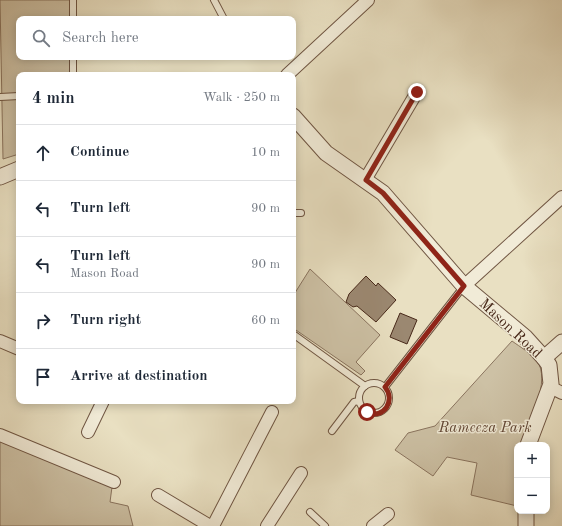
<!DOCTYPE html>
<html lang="en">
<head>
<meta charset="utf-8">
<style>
  body { margin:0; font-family:"Old Standard TT",serif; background:#f2f2f3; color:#1f2937 }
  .controls { position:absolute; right:12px; bottom:12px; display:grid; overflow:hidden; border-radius:8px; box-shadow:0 2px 10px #0003 }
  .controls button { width:36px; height:36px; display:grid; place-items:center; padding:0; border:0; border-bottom:1px solid #e0e1e3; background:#fff; color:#1f2937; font:20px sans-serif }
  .stop { position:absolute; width:12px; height:12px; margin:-9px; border:3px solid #8f2418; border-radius:50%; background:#fff }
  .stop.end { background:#8f2418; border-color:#fff; box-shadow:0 1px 4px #0008 }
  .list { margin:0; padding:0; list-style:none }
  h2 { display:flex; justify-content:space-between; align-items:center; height:52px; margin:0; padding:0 16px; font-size:17px }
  h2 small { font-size:13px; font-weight:400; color:#747a83 }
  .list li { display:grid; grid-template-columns:26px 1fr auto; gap:12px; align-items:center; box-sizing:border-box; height:56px; padding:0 16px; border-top:1px solid #e0e1e3 }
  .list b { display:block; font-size:15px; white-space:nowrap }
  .list p { margin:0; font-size:13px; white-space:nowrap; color:#747a83 }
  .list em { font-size:13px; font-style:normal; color:#747a83 }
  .icon { flex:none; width:22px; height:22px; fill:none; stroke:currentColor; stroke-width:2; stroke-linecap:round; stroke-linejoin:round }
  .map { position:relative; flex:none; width:562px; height:526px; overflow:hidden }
  .search { position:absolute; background:#fff; box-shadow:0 2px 10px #0003; left:16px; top:16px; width:280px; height:44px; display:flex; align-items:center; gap:10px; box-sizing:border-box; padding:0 14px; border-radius:8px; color:#747a83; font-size:15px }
  .panel { position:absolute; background:#fff; box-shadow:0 2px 10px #0003; left:16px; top:72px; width:280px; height:332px; border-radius:8px }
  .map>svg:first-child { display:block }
  .green { fill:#cdc1a5; stroke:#8a745f }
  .building { fill:#9b8871; stroke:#472819 }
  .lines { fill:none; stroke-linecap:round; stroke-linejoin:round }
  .service-casing { stroke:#705643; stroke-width:8 }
  .minor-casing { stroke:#705643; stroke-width:14 }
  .tertiary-casing { stroke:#705643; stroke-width:17 }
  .service { stroke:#f1ebd7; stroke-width:6 }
  .minor { stroke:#f1ebd7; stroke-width:12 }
  .tertiary { stroke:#f1ebd7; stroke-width:15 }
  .route { stroke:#8f2418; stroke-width:5 }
  .labels { text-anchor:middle; stroke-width:3; stroke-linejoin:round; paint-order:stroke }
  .street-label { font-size:15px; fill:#472819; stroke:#f1ebd7 }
  .park-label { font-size:15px; font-style:italic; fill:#624735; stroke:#f1ebd7 }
</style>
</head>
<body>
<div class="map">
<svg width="562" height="526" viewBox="0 0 562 526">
  <rect width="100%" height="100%" fill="#e9e0c2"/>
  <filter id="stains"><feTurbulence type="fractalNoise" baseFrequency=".005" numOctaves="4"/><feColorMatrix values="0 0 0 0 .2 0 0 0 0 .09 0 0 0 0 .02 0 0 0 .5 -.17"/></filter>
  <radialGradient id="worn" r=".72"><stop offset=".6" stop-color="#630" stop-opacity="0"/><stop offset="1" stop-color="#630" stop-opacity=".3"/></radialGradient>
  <g class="green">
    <path d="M0 0H74L73 19H19V57H74V75H19V154L3 159Z"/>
    <path d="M310 269 380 335 356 362 365 371 361 375 293 328V296Z"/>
    <path d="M512 341C520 347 531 353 537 361 551 379 530 425 523 445H517V506L471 495 477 463 447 457 433 476 395 450 408 433 435 426Z"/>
    <path d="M0 440 112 487 110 502 128 506 133 526H0Z"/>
  </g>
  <g class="building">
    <path d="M366 276 376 286 378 283 396 300 376 322 357 306 353 307 346 302 349 294Z"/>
    <path d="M400 313 417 320 407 344 390 337Z"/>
  </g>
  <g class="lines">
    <g class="service-casing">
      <g id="service">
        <path d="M73 0V19"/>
        <path d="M214 0 224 19"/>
        <path d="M73 75V57"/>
        <path d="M0 97 19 96"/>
        <path d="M293 213H301"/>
        <path d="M293 334 365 386"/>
        <circle cx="374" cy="398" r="15"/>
        <path d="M385 387 464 286"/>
        <path d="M332 431 354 402 359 401"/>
        <path d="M310 512 325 526"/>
      </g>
    </g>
    <g class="minor-casing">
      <g id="minor">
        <path d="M287 75 368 0"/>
        <path d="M365 180 417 92"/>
        <path d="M464 286 562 197"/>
        <path d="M0 341 19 349"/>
        <path d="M550 387 562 393"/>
        <path d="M88 432 103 401"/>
        <path d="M0 435 114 482"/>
        <path d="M158 495 210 526"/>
        <path d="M213 526 272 412"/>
        <path d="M267 526 301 473"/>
        <path d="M373 526 388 514"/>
      </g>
    </g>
    <g class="tertiary-casing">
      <g id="tertiary">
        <path d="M293 116 326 153 383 193 464 286 525 337 544 358 549 365 551 384 528 445"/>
        <path d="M0 177 19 169"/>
        <path d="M544 358 562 342"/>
        <path d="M526 511V526"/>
      </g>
    </g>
    <use href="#service" class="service"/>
    <use href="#minor" class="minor"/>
    <use href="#tertiary" class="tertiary"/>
  </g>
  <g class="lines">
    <path class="route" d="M367 412C384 420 396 400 385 387L464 286 383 193 366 180 417 92"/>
  </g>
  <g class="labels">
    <g class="street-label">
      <text transform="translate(511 328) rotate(43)" y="5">Mason Road</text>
    </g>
    <g class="park-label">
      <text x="485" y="432">Rameeza Park</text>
    </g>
  </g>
  <rect width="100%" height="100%" filter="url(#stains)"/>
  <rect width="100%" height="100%" fill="url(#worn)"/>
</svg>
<div class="controls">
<button>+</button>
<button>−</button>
</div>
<div class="stop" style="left:367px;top:412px"></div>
<div class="stop end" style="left:417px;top:92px"></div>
<div class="search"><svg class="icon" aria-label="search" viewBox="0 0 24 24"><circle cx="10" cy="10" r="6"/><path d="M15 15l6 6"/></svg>Search here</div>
<section class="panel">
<h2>4 min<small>Walk · 250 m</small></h2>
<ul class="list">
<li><svg class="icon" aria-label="ahead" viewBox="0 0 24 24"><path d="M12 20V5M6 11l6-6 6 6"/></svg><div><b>Continue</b></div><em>10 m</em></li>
<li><svg class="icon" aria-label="left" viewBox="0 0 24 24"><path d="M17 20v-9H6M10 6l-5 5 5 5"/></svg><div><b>Turn left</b></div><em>90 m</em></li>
<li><svg class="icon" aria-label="left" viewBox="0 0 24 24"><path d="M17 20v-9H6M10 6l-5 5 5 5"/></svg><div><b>Turn left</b><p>Mason Road</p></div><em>90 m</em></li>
<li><svg class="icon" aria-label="right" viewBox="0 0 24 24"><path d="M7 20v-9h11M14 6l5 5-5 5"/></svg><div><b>Turn right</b></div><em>60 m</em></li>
<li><svg class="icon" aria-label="arrive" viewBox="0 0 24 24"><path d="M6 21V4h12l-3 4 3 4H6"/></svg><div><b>Arrive at destination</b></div></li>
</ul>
</section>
</div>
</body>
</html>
